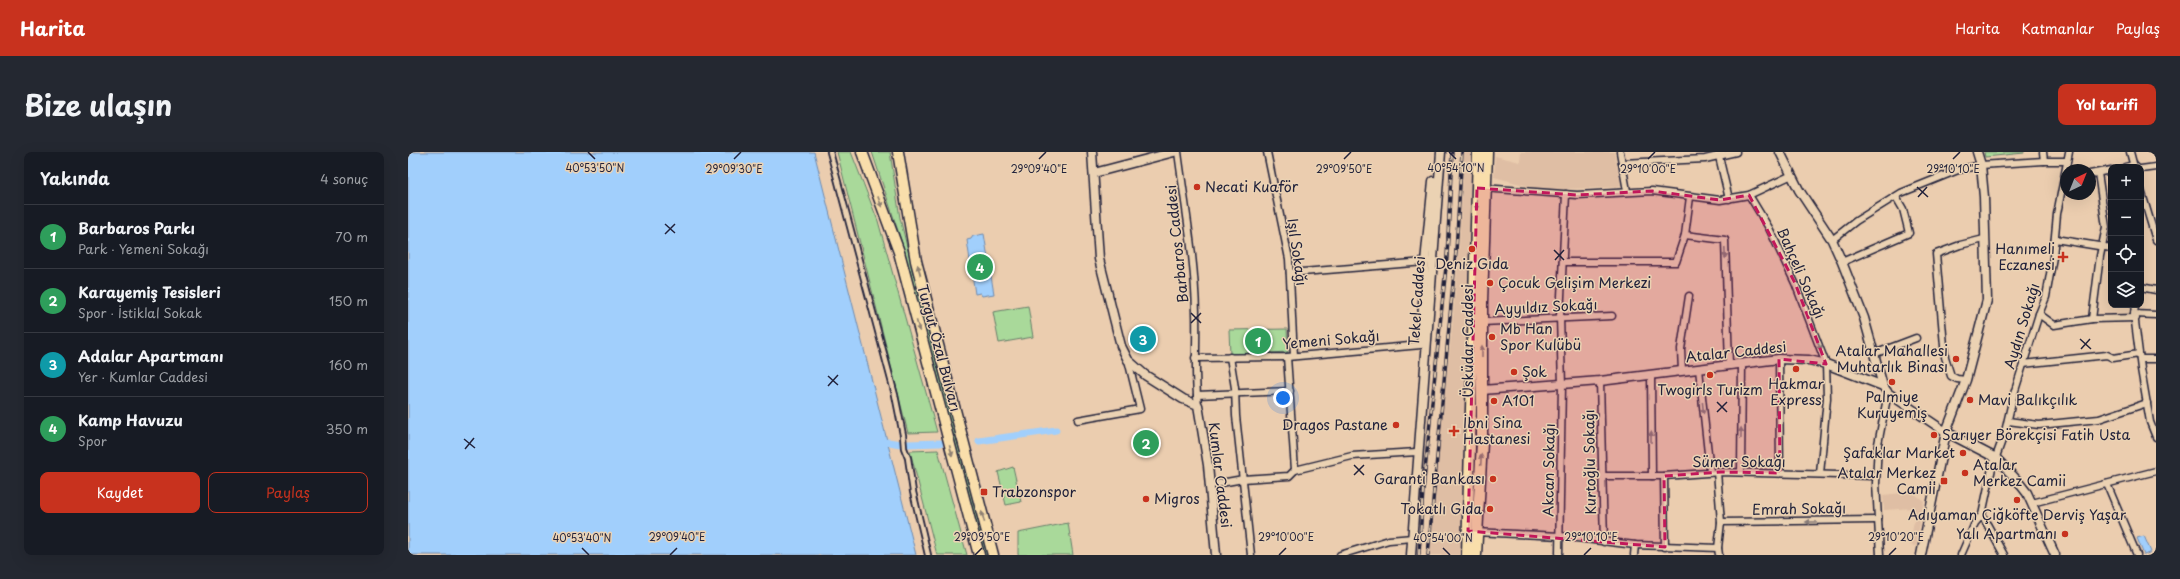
<!DOCTYPE html>
<html lang="tr">
<head>
<meta charset="utf-8">
<style>
  body { margin:0; font-family:"Playpen Sans",sans-serif; background:#242831; color:#f1f3f6 }
  .controls { position:absolute; right:12px; top:12px; display:grid; overflow:hidden; border-radius:8px; box-shadow:0 4px 16px #0002 }
  .controls button { width:36px; height:36px; display:grid; place-items:center; padding:0; border:0; border-bottom:1px solid #363941; background:#171b24; color:#f1f3f6; font:20px sans-serif }
  .compass { position:absolute; left:1652px; top:12px; width:36px; height:36px; border-radius:50%; background:#171b24; box-shadow:0 4px 16px #0002; rotate:43deg }
  .you { position:absolute; left:875px; top:246px; width:14px; height:14px; margin:-10px; border:3px solid #fff; border-radius:50%; background:#1a73e8; box-shadow:0 0 0 6px #1a73e833 }
  .badge { display:grid; place-items:center; width:26px; height:26px; border-radius:50%; background:#c8321e; color:#fff; font-size:13px; font-weight:700 }
  .pin { position:absolute; translate:-50% -50%; border:2px solid #fff; box-shadow:0 1px 4px #0006 }
  .list { margin:0; padding:0; list-style:none }
  h2 { display:flex; justify-content:space-between; align-items:center; height:52px; margin:0; padding:0 16px; font-size:17px }
  h2 small { font-size:13px; font-weight:400; color:#9ea1a6 }
  .list li { display:grid; grid-template-columns:26px 1fr auto; gap:12px; align-items:center; box-sizing:border-box; height:64px; padding:0 16px; border-top:1px solid #363941 }
  .list b { display:block; font-size:15px; white-space:nowrap }
  .list p { margin:0; font-size:13px; white-space:nowrap; color:#9ea1a6 }
  .list em { font-size:13px; font-style:normal; color:#9ea1a6 }
  .actions { display:flex; gap:8px; padding:12px 16px }
  .actions a { flex:1; padding:9px 0; border:1px solid #c8321e; border-radius:8px; text-align:center; font-size:14px; color:#c8321e }
  .actions .main { background:#c8321e; color:#fff }
  .icon { flex:none; width:22px; height:22px; fill:none; stroke:currentColor; stroke-width:2; stroke-linecap:round; stroke-linejoin:round }
  .map { position:relative; flex:none; width:1748px; height:403px; overflow:hidden; border-radius:8px }
  header { display:flex; align-items:center; gap:24px; box-sizing:border-box; height:56px; padding:0 20px; background:#c8321e; color:#fff }
  header strong { font-size:19px }
  nav { display:flex; gap:22px; margin-inline-start:auto; font-size:14px }
  .intro { display:flex; align-items:center; justify-content:space-between; box-sizing:border-box; height:96px; padding:0 24px }
  h1 { margin:0; font-size:28px }
  .button { padding:10px 18px; border-radius:8px; background:#c8321e; color:#fff; font-size:14px; font-weight:700 }
  main { display:flex; gap:24px; padding:0 24px }
  aside { flex:1; background:#171b24; border-radius:8px; box-shadow:0 4px 16px #0002 }
  .map>svg:first-child { display:block }
  .built { fill:#dfbea4 }
  .green { fill:#a9d99a; stroke:#667e6a }
  .water { fill:#a1cffc; stroke:#6e8aaf }
  .lines { fill:none; stroke-linecap:round; stroke-linejoin:round }
  .canal { stroke:#a1cffc; stroke-width:7 }
  .pedestrian-casing { stroke:#22223b; stroke-width:8 }
  .minor-casing { stroke:#22223b; stroke-width:9 }
  .tertiary-casing { stroke:#22223b; stroke-width:11 }
  .primary-casing { stroke:#22223b; stroke-width:13 }
  .trunk-casing { stroke:#22223b; stroke-width:13 }
  .pedestrian { stroke:#ebd2b3; stroke-width:4.5 }
  .minor { stroke:#ebd2b3; stroke-width:6 }
  .tertiary { stroke:#ebd2b3; stroke-width:8 }
  .primary { stroke:#f9deab; stroke-width:10 }
  .trunk { stroke:#f9deab; stroke-width:10 }
  .rail-casing { stroke:#22223b; stroke-width:3.5 }
  .rail { stroke:#ebd2b3; stroke-width:2; stroke-dasharray:6; stroke-linecap:butt }
  .oneway { fill:#8e8073 }
  .oneway2 { fill:#867a77 }
  .marked { fill:#c2185b; fill-opacity:0.2; stroke:#c2185b; stroke-width:3; stroke-dasharray:8 5; stroke-linejoin:round }
  .ticks { fill:none; stroke:#22223b; stroke-width:1.5 }
  .poi-dot { fill:#c8321e; stroke:#ebd2b3; stroke-width:1.5 }
  .labels { text-anchor:middle; stroke-width:3; stroke-linejoin:round; paint-order:stroke }
  .poi-label { font-size:14px; fill:#22223b; stroke:#ebd2b3; text-anchor:start }
  .street-label { font-size:14px; fill:#22223b; stroke:#ebd2b3 }
  .ticks-label { font-size:10px; text-anchor:middle; fill:#22223b; stroke:#ebd2b3; stroke-width:3; stroke-linejoin:round; paint-order:stroke }
</style>
</head>
<body>
<header>
<strong>Harita</strong>
<nav><a>Harita</a><a>Katmanlar</a><a>Paylaş</a></nav>
</header>
<div class="intro"><h1>Bize ulaşın</h1><a class="button">Yol tarifi</a></div>
<main>
<aside>
<h2>Yakında<small>4 sonuç</small></h2>
<ul class="list">
<li><span class="badge" style="background:#2e9e5b">1</span><div><b>Barbaros Parkı</b><p>Park · Yemeni Sokağı</p></div><em>70 m</em></li>
<li><span class="badge" style="background:#2e9e5b">2</span><div><b>Karayemiş Tesisleri</b><p>Spor · İstiklal Sokak</p></div><em>150 m</em></li>
<li><span class="badge" style="background:#0f9aa8">3</span><div><b>Adalar Apartmanı</b><p>Yer · Kumlar Caddesi</p></div><em>160 m</em></li>
<li><span class="badge" style="background:#2e9e5b">4</span><div><b>Kamp Havuzu</b><p>Spor</p></div><em>350 m</em></li>
</ul>
<div class="actions"><a class="main">Kaydet</a><a>Paylaş</a></div>
</aside>
<div class="map">
<svg width="1748" height="403" viewBox="0 0 1748 403">
  <rect width="100%" height="100%" fill="#ebcdaf"/>
  <filter id="ink" filterUnits="userSpaceOnUse"><feTurbulence type="fractalNoise" baseFrequency=".025" numOctaves="2"/><feDisplacementMap in="SourceGraphic" scale="8" xChannelSelector="R" yChannelSelector="G"/><feConvolveMatrix kernelMatrix="1 2 1 2 8 2 1 2 1" color-interpolation-filters="sRGB"/></filter>
  <g filter="url(#ink)">
    <g class="built">
      <path d="M1056 0H1068L1056 403H1022L1027 318 1044 178 1051 96Z"/>
      <path d="M1113 0H1206L1213 32 1212 35 1135 38 1086 25 1087 4 1112 10Z"/>
      <path d="M1504 340 1516 349 1508 394 1502 393 1506 369 1505 356 1476 358 1475 343Z"/>
    </g>
    <g class="green">
      <path d="M429 0H443L470 69 529 280 500 281Z"/>
      <path d="M464 0H482L492 66 500 99 580 403H576L495 94Z"/>
      <path d="M1576 0H1616V1L1577 5Z"/>
      <path d="M620 154 625 185 591 191 585 160Z"/>
      <path d="M879 177 880 200 822 203 821 178Z"/>
      <path d="M530 298 559 403H529L502 299Z"/>
      <path d="M605 315 613 350 598 353 590 320Z"/>
      <path d="M660 371 665 403H610V381Z"/>
    </g>
    <g class="water">
      <path d="M0 0H406L508 403H0Z"/>
      <path d="M576 82 586 142 574 144 572 141 567 142 559 88 563 87 565 84Z"/>
      <path d="M747 279 750 297 728 301 725 284Z"/>
      <path d="M1736 384 1743 400 1736 403 1729 386Z"/>
    </g>
    <g class="lines">
      <g class="canal">
        <path d="M571 289 648 278"/>
        <path d="M480 290 493 292"/>
        <path d="M500 292 532 291"/>
      </g>
      <g class="pedestrian-casing">
        <path id="pedestrian" d="M422 0 487 243 495 283 496 296 500 306 505 340 520 403"/>
      </g>
      <g class="minor-casing">
        <g id="minor">
          <path d="M770 0C777 54 787 107 788 161 789 192 786 222 790 253"/>
          <path d="M859 0 881 107 886 204"/>
          <path d="M1212 0 1219 39"/>
          <path d="M1310 0 1321 47"/>
          <path d="M1635 0 1636 9"/>
          <path d="M1722 0 1726 15"/>
          <path d="M1214 11 1297 7 1328 0"/>
          <path d="M1717 15 1725 13 1728 15"/>
          <path d="M1733 17 1748 15"/>
          <path d="M1682 22 1703 18"/>
          <path d="M1075 36 1169 43 1244 39 1312 48 1341 43 1384 23"/>
          <path d="M1733 38 1748 88"/>
          <path d="M1341 43 1361 76 1387 131 1418 212 1419 246 1412 322"/>
          <path d="M1277 83 1317 88 1321 213"/>
          <path d="M1647 87 1703 96"/>
          <path d="M1424 88 1448 69 1493 41 1550 18 1573 13 1636 9H1659"/>
          <path d="M1155 110H1268L1277 83 1282 45"/>
          <path d="M1434 110 1501 81 1495 57 1488 45"/>
          <path d="M882 121 1017 110"/>
          <path d="M1733 135 1748 138"/>
          <path d="M1727 153 1726 162 1733 217 1742 270 1748 285"/>
          <path d="M1631 162 1646 173 1684 167 1728 166"/>
          <path d="M1726 162 1748 163"/>
          <path d="M1684 167 1692 104 1698 75 1690 21"/>
          <path d="M1074 170 1204 164"/>
          <path d="M1466 202 1508 186"/>
          <path d="M822 205 827 236 828 264 843 403"/>
          <path d="M879 205 887 318"/>
          <path d="M787 206 879 205 1013 193"/>
          <path d="M1371 207 1372 321"/>
          <path d="M1732 207H1748"/>
          <path d="M1615 212 1699 203 1705 206 1731 202"/>
          <path d="M1291 217 1302 320"/>
          <path d="M1274 219 1273 197 1281 144"/>
          <path d="M1243 223 1244 324"/>
          <path d="M1558 228 1549 227 1543 224 1537 205 1528 102 1552 93 1576 87"/>
          <path d="M1192 229 1196 390"/>
          <path d="M789 243 882 239"/>
          <path d="M670 268 732 257 720 208"/>
          <path d="M1600 269 1631 273 1691 267 1739 251"/>
          <path d="M1309 320 1313 370 1310 396 1311 403"/>
          <path d="M1333 320 1334 212"/>
          <path d="M1194 324H1256L1313 320 1468 324"/>
          <path d="M1256 324 1257 395"/>
          <path d="M1699 332 1729 403"/>
          <path d="M802 333 835 327 881 324 887 318 944 304 1009 300"/>
          <path d="M1624 351 1748 319"/>
          <path d="M1574 363 1584 316 1597 280 1605 245 1631 162 1638 145 1645 105 1649 62 1661 0"/>
          <path d="M1313 370 1470 368"/>
          <path d="M1067 380 1152 384 1227 393 1310 396"/>
          <path d="M932 403 981 388 1005 386"/>
          <path d="M1151 403 1154 233 1152 165 1158 42"/>
          <path d="M1226 403 1227 393"/>
          <path d="M1472 403 1468 331 1470 292 1480 241"/>
          <path d="M1553 403 1567 371 1574 363 1596 403"/>
        </g>
      </g>
      <g class="tertiary-casing">
        <g id="tertiary">
          <path d="M684 0 691 107 713 194 720 208 737 223 775 247 790 253 800 313 808 403"/>
          <path d="M1372 0 1391 38 1424 88 1434 110 1456 166 1475 234"/>
          <path d="M686 21 766 0"/>
          <path d="M1013 191 1017 110 1025 29"/>
          <path d="M1074 238 1192 229 1371 207 1401 208 1418 212 1475 234 1480 241 1538 280 1588 306 1608 327 1619 341 1647 403"/>
          <path d="M1003 403 1033 0"/>
          <path d="M1513 403 1538 280 1558 228 1579 148 1576 45 1573 13 1569 0"/>
        </g>
      </g>
      <g class="primary-casing">
        <g id="primary">
          <path d="M1059 403 1070 0"/>
          <path d="M1068 403 1074 290V150L1079 0"/>
        </g>
      </g>
      <g class="trunk-casing">
        <g id="trunk">
          <path d="M454 0 491 100 571 403"/>
          <path d="M490 0 508 109 585 403"/>
        </g>
      </g>
      <use href="#pedestrian" class="pedestrian"/>
      <use href="#minor" class="minor"/>
      <use href="#tertiary" class="tertiary"/>
      <use href="#primary" class="primary"/>
      <use href="#trunk" class="trunk"/>
      <g class="rail-casing">
        <g id="rail">
          <path d="M1011 403 1015 338 1039 105 1044 0"/>
          <path d="M1020 403 1048 99 1054 0"/>
        </g>
      </g>
      <use href="#rail" class="rail"/>
    </g>
    <defs><path id="oneway-solid" d="M-6-.8H1V-3.2L6.5 0L1 3.2V.8H-6Z"/></defs>
    <g class="oneway">
      <use href="#oneway-solid" transform="translate(472 50) rotate(69)"/>
      <use href="#oneway-solid" transform="translate(1069 53) rotate(90)"/>
      <use href="#oneway-solid" transform="translate(511 118) rotate(-105)"/>
      <use href="#oneway-solid" transform="translate(510 174) rotate(75)"/>
      <use href="#oneway-solid" transform="translate(1074 199) rotate(-90)"/>
      <use href="#oneway-solid" transform="translate(543 299) rotate(75)"/>
      <use href="#oneway-solid" transform="translate(1073 308) rotate(-87)"/>
      <use href="#oneway-solid" transform="translate(575 365) rotate(-105)"/>
    </g>
    <g class="oneway2">
      <use href="#oneway-solid" transform="translate(1317 101) rotate(88)"/>
      <use href="#oneway-solid" transform="translate(1411 193) rotate(69)"/>
      <use href="#oneway-solid" transform="translate(1295 256) rotate(84)"/>
      <use href="#oneway-solid" transform="translate(1333 281) rotate(-89)"/>
      <use href="#oneway-solid" transform="translate(1243 285) rotate(-90)"/>
      <use href="#oneway-solid" transform="translate(1403 370) rotate(180)"/>
    </g>
  </g>
  <path class="marked" d="M1069 36 1169 43 1244 39 1312 48 1341 43 1387 131 1418 212 1371 207 1372 321 1313 320 1256 324 1257 395 1060 379Z"/>
  <path class="ticks" d="M180 0 187 7M1041 0 1048 7M326 7 333 0M631 7 638 0M936 7 943 0M1240 7 1247 0M1545 7 1552 0M1509 35 1520 45M1510 45 1519 35M257 72 267 81M257 82 267 72M1146 98 1156 108M1147 108 1156 98M783 161 793 171M783 171 793 161M1672 187 1683 197M1673 197 1682 187M420 224 430 233M420 234 430 223M1309 250 1319 260M1309 260 1319 250M56 287 67 296M57 297 66 286M946 313 956 323M946 323 956 313M174 396 181 403M1035 396 1042 403M262 403 269 396M567 403 574 396M871 403 878 396M1176 403 1183 396M1481 403 1488 396"/>
  <g class="poi-dot">
    <circle cx="789" cy="35" r="4"/>
    <circle cx="1064" cy="97" r="4"/>
    <path d="M1653 99h4v4h4v4h-4v4h-4v-4h-4v-4h4z"/>
    <circle cx="1082" cy="131" r="4"/>
    <circle cx="1084" cy="185" r="4"/>
    <circle cx="1548" cy="207" r="4"/>
    <circle cx="1388" cy="217" r="4"/>
    <circle cx="1106" cy="220" r="4"/>
    <circle cx="1302" cy="223" r="4"/>
    <circle cx="1484" cy="230" r="4"/>
    <circle cx="1562" cy="248" r="4"/>
    <circle cx="1086" cy="249" r="4"/>
    <circle cx="988" cy="273" r="4"/>
    <path d="M1044 273h4v4h4v4h-4v4h-4v-4h-4v-4h4z"/>
    <circle cx="1526" cy="283" r="4"/>
    <circle cx="1555" cy="301" r="4"/>
    <circle cx="1557" cy="321" r="4"/>
    <circle cx="1085" cy="327" r="4"/>
    <rect x="1532" y="325" width="8" height="8" rx="2"/>
    <rect x="572" y="336" width="8" height="8" rx="2"/>
    <circle cx="738" cy="347" r="4"/>
    <circle cx="1609" cy="348" r="4"/>
    <circle cx="1082" cy="357" r="4"/>
    <circle cx="1657" cy="382" r="4"/>
  </g>
  <g class="labels">
    <g class="poi-label">
      <text x="797" y="40">Necati Kuaför</text>
      <text x="1647" y="102" text-anchor="end">Hanımeli<tspan x="1647" dy="16">Eczanesi</tspan></text>
      <text x="1064" y="117" text-anchor="middle">Deniz Gıda</text>
      <text x="1090" y="136">Çocuk Gelişim Merkezi</text>
      <text x="1092" y="182">Mb Han<tspan x="1092" dy="16">Spor Kulübü</tspan></text>
      <text x="1540" y="204" text-anchor="end">Atalar Mahallesi<tspan x="1540" dy="16">Muhtarlık Binası</tspan></text>
      <text x="1114" y="225">Şok</text>
      <text x="1388" y="237" text-anchor="middle">Hakmar<tspan x="1388" dy="16">Express</tspan></text>
      <text x="1302" y="243" text-anchor="middle">Twogirls Turizm</text>
      <text x="1484" y="250" text-anchor="middle">Palmiye<tspan x="1484" dy="16">Kuruyemiş</tspan></text>
      <text x="1570" y="253">Mavi Balıkçılık</text>
      <text x="1094" y="254">A101</text>
      <text x="1055" y="276">İbni Sina<tspan x="1055" dy="16">Hastanesi</tspan></text>
      <text x="980" y="278" text-anchor="end">Dragos Pastane</text>
      <text x="1534" y="288">Sarıyer Börekçisi Fatih Usta</text>
      <text x="1547" y="306" text-anchor="end">Şafaklar Market</text>
      <text x="1565" y="318">Atalar<tspan x="1565" dy="16">Merkez Camii</tspan></text>
      <text x="1528" y="326" text-anchor="end">Atalar Merkez<tspan x="1528" dy="16">Cami̇i̇</tspan></text>
      <text x="1077" y="332" text-anchor="end">Garanti Bankası</text>
      <text x="584" y="345">Trabzonspor</text>
      <text x="746" y="352">Migros</text>
      <text x="1074" y="362" text-anchor="end">Tokatlı Gıda</text>
      <text x="1609" y="368" text-anchor="middle">Adıyaman Çiğköfte Derviş Yaşar</text>
      <text x="1649" y="387" text-anchor="end">Yalı Apartmanı</text>
    </g>
    <g class="street-label">
      <text transform="translate(769 92) rotate(-96)" y="5">Barbaros Caddesi</text>
      <text transform="translate(889 100) rotate(82)" y="5">Işıl Sokağı</text>
      <text transform="translate(1393 121) rotate(66)" y="5">Bahçeli Sokağı</text>
      <text transform="translate(1009 149) rotate(-86)" y="5">Tekel Caddesi</text>
      <text transform="translate(1138 155) rotate(-3)" y="5">Ayyıldız Sokağı</text>
      <text transform="translate(1614 174) rotate(-73)" y="5">Aydın Sokağı</text>
      <text transform="translate(923 188) rotate(-5)" y="5">Yemeni Sokağı</text>
      <text transform="translate(1060 189) rotate(-90)" y="5">Üsküdar Caddesi</text>
      <text transform="translate(531 196) rotate(75)" y="5">Turgut Özal Bulvarı</text>
      <text transform="translate(1328 200) rotate(-6)" y="5">Atalar Caddesi</text>
      <text transform="translate(1182 310) rotate(-91)" y="5">Kurtoğlu Sokağı</text>
      <text x="1331" y="315">Sümer Sokağı</text>
      <text transform="translate(1141 318) rotate(-89)" y="5">Akcan Sokağı</text>
      <text transform="translate(812 323) rotate(83)" y="5">Kumlar Caddesi</text>
      <text transform="translate(1391 357) rotate(-1)" y="5">Emrah Sokağı</text>
    </g>
  </g>
  <g class="ticks-label">
    <text x="187" y="20">40°53'50"N</text>
    <text x="1048" y="20">40°54'10"N</text>
    <text x="326" y="21">29°09'30"E</text>
    <text x="631" y="21">29°09'40"E</text>
    <text x="1240" y="21">29°10'00"E</text>
    <text x="1545" y="21">29°10'10"E</text>
    <text x="936" y="21">29°09'50"E</text>
    <text x="269" y="389">29°09'40"E</text>
    <text x="574" y="389">29°09'50"E</text>
    <text x="878" y="389">29°10'00"E</text>
    <text x="1183" y="389">29°10'10"E</text>
    <text x="1488" y="389">29°10'20"E</text>
    <text x="174" y="390">40°53'40"N</text>
    <text x="1035" y="390">40°54'00"N</text>
  </g>
</svg>
<div class="controls">
<button>+</button>
<button>−</button>
<button><svg class="icon" aria-label="locate" viewBox="0 0 24 24"><circle cx="12" cy="12" r="6"/><path d="M12 2v4M12 18v4M2 12h4M18 12h4"/></svg></button>
<button><svg class="icon" aria-label="layers" viewBox="0 0 24 24"><path d="M12 4l9 5-9 5-9-5zM3 14l9 5 9-5"/></svg></button>
</div>
<svg class="compass" viewBox="-18 -18 36 36"><path d="M0-13l5 13h-10z" fill="#e53935"/><path d="M0 13l5-13h-10z" fill="#9ea1a6"/></svg>
<div class="you"></div>
<div class="pin badge" style="left:850px;top:189px;background:#2e9e5b">1</div>
<div class="pin badge" style="left:738px;top:291px;background:#2e9e5b">2</div>
<div class="pin badge" style="left:735px;top:187px;background:#0f9aa8">3</div>
<div class="pin badge" style="left:572px;top:115px;background:#2e9e5b">4</div>
</div>
</main>
</body>
</html>
